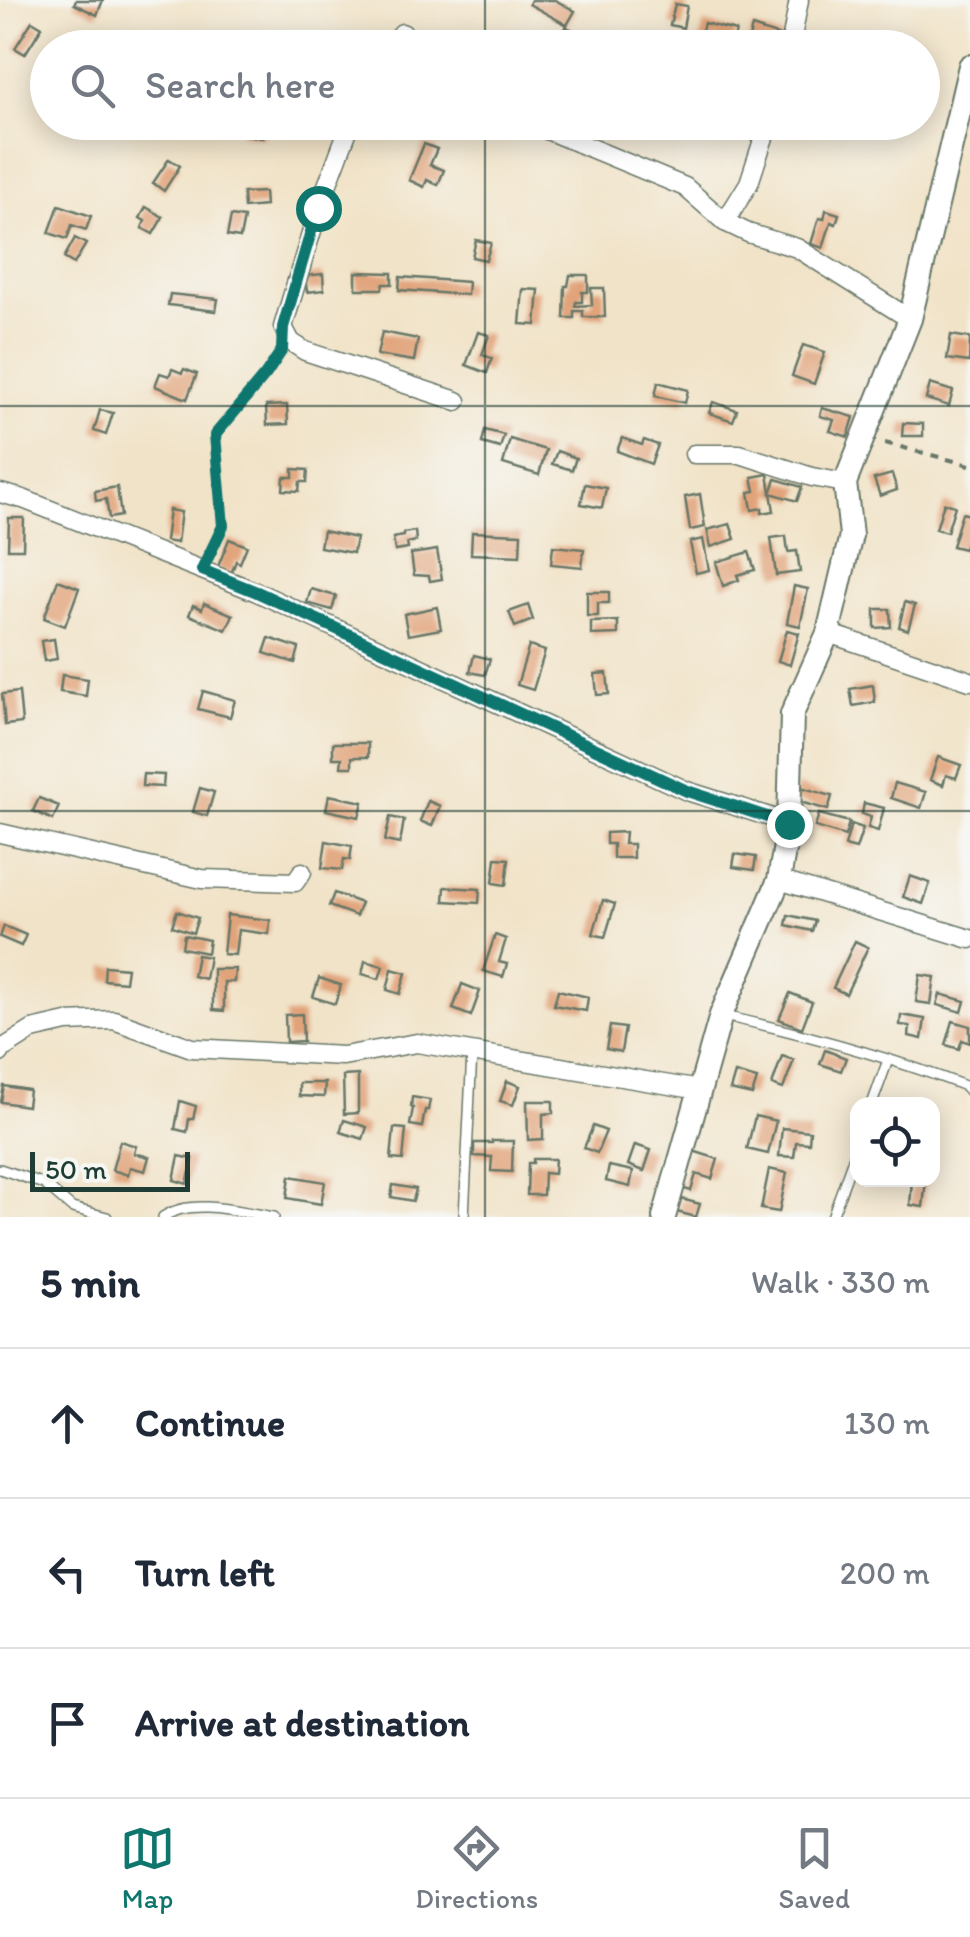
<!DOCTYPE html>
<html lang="en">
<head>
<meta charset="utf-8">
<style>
  body { margin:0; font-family:Itim,sans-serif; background:#f2f2f3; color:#1f2937 }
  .controls { position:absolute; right:30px; bottom:30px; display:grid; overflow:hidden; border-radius:20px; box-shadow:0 5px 25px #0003 }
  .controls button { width:90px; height:90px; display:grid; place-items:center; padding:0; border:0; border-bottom:2px solid #e0e1e3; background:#fff; color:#1f2937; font:50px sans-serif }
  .scale { position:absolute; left:30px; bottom:25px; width:160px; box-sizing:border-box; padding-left:10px; border:5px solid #1f3d34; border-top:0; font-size:28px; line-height:35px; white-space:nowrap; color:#1f3d34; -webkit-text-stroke:8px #f6f6f2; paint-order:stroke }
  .stop { position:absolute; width:30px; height:30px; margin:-22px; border:8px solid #0f766e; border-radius:50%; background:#fff }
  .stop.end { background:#0f766e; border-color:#fff; box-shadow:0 2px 10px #0008 }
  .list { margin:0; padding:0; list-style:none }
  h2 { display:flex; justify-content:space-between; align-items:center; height:130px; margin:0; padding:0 40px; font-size:42px }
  h2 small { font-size:32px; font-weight:400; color:#747a83 }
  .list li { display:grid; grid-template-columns:65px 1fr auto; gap:30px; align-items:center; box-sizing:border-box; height:150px; padding:0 40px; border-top:2px solid #e0e1e3 }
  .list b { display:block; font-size:38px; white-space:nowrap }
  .list em { font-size:32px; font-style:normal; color:#747a83 }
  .icon { flex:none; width:55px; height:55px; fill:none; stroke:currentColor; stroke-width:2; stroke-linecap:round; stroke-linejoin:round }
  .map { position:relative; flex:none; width:970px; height:1217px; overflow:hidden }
  .search { position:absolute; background:#fff; box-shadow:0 5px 25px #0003; left:30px; right:30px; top:30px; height:110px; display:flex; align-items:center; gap:25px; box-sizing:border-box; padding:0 35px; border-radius:55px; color:#747a83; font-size:38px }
  .sheet { height:580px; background:#fff }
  nav { display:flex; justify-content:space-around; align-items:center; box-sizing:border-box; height:140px; border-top:2px solid #e0e1e3; background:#fff; font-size:28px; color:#747a83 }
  nav a { display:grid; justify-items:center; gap:5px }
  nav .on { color:#0f766e }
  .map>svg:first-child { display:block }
  .building { fill:#e1a379 }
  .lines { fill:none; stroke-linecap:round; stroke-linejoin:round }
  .service-casing { stroke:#687768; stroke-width:12 }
  .minor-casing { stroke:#687768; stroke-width:21 }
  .tertiary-casing { stroke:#687768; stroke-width:26 }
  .path { stroke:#687768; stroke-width:4; stroke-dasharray:8 8; stroke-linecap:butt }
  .service { stroke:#fff; stroke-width:9 }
  .minor { stroke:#fff; stroke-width:18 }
  .tertiary { stroke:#fff; stroke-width:22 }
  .route { stroke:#0f766e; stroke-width:12 }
  .grid { fill:none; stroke:#1f3d34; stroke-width:2.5; stroke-opacity:0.55 }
</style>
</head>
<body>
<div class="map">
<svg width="970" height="1217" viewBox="0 0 970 1217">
  <rect width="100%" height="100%" fill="#f6f6f2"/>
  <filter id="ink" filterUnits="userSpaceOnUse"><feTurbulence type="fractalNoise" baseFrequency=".01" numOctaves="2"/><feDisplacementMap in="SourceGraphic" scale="20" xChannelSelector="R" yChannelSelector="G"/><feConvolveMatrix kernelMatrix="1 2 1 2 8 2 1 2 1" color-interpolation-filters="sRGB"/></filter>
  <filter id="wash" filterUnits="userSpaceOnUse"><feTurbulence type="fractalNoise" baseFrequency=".0048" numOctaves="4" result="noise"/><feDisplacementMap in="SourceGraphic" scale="40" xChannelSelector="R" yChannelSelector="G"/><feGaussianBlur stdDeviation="2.25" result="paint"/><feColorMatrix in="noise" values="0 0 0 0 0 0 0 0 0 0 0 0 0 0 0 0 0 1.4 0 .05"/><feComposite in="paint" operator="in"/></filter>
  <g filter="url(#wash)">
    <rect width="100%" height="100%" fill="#f1e3c8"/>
    <g id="blocks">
      <g class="building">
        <path d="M76 0H103L97 15 74 4Z"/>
        <path d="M531 0H555L575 11 567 25 529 4Z"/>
        <path d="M675 4 687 6 683 28 670 25Z"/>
        <path d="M32 21 42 27 25 54 15 48Z"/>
        <path d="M704 23 736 31 733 43 712 38 709 47 698 45Z"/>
        <path d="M566 27 578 32 571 48H556Z"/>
        <path d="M752 27 783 37 779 48 760 42 758 48H746Z"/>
        <path d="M513 29 530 34 526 48H502L506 34 511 36Z"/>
        <path d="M243 122 265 126 263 138 241 134Z"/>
        <path d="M424 144 437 149 430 165 444 170 438 185 427 180 424 187 409 180Z"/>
        <path d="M169 159 180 166 164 191 153 183Z"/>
        <path d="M264 192 265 206 244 208 243 193Z"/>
        <path d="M59 205 91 216 86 230 72 225 67 239 49 233Z"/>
        <path d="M146 207 163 217 153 234 142 228 145 221 140 218Z"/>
        <path d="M826 210 839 214 836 224 831 222 823 248 811 244 819 218 824 219Z"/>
        <path d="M231 216 244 218 240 238 227 236Z"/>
        <path d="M75 238 86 244 74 264 64 258Z"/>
        <path d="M476 240 491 243 486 260 472 257Z"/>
        <path d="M356 272 392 273V284H383L382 289H356Z"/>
        <path d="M323 274 324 290 307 292 305 276Z"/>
        <path d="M570 275H588V292H582V302H576L575 306 592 305 591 288H604L605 317H583V311H574V318H564L565 286H568Z"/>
        <path d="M400 277 468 282 467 295 399 290Z"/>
        <path d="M523 289 539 290 536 325 520 324Z"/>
        <path d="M170 294 218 299 216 311 168 305Z"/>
        <path d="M382 332 418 339 414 361 377 355Z"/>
        <path d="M478 332 489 335 482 355 492 358 487 373 466 365Z"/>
        <path d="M951 335 970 338 969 362 947 359Z"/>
        <path d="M803 345 825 352 814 384 792 376Z"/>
        <path d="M172 369 182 373 184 369 197 374 187 399 155 386 160 373 169 376Z"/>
        <path d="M658 382 688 390 685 403 655 396Z"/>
        <path d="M930 384 953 391 949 406 926 399Z"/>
        <path d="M713 402 737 410 733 421 709 413Z"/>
        <path d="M287 405 288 424 267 425 266 406Z"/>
        <path d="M822 408 854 417 848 437 830 431 834 420 820 416Z"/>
        <path d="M100 410 113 413 106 435 94 431Z"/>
        <path d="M903 423 923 424V436H902Z"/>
        <path d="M485 430 504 435 500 448 482 443Z"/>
        <path d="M622 438 642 445 644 440 658 445 651 464 617 451Z"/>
        <path d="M510 439 546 450 539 475 503 464Z"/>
        <path d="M557 451 576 458 572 470 552 464Z"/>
        <path d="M293 469 308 470 307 482H300L299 491 283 490 284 477H293Z"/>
        <path d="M768 474 774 511 762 513V508L752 510 749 492 755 491 752 477Z"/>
        <path d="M892 474 897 490 880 496 874 479Z"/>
        <path d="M776 479 802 487 797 501 771 493Z"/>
        <path d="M585 484 606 488 602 508 581 504Z"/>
        <path d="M117 487 121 516 109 518 106 499 96 501 95 491Z"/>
        <path d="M700 494 705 527 690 530 685 497Z"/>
        <path d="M944 503 955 506 947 532 936 529Z"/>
        <path d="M169 510 181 512 177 543 165 541Z"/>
        <path d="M962 513 970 515V528L964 549 952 546Z"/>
        <path d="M9 518H24L23 549H8Z"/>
        <path d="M730 524 735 539 711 547 707 530Z"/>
        <path d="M323 531 356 538 353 553 320 547Z"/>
        <path d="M415 531 416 541 407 543 408 549 395 551 393 538 403 536V533Z"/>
        <path d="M472 532 521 534 520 556 471 554Z"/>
        <path d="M786 536 788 552 797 551 800 572 776 575 771 538Z"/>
        <path d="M229 539 247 546 240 563 236 561 231 574 217 569Z"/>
        <path d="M703 539 709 570 696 573 690 542Z"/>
        <path d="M553 546 584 549 582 567 551 564Z"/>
        <path d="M437 550 442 579 430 581 429 576 414 575 411 554Z"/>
        <path d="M749 552 755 570 737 575 739 580 723 586 716 562Z"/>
        <path d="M58 580 79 588 65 626 44 618Z"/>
        <path d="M794 586 808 589 800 626 787 623Z"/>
        <path d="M311 589 336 596 332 610 307 603Z"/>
        <path d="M587 592H609V603H598V616H587Z"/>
        <path d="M905 602 915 605 908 630 899 627Z"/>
        <path d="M204 603 233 615 226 630 189 615 193 605 202 609Z"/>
        <path d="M528 605 533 620 515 627 509 612Z"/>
        <path d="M437 607 441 629 408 635 404 614Z"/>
        <path d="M875 609H890L891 627 875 628Z"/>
        <path d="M618 621V634L591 635V622Z"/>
        <path d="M787 630 799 633 790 665 778 661Z"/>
        <path d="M269 638 299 648 295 663 264 653Z"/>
        <path d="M54 639 57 659 44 661 41 641Z"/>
        <path d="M529 646 545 651 533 690 517 685Z"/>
        <path d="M474 655 490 659 485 675 470 672Z"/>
        <path d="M607 673 609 694 597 695 595 674Z"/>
        <path d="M62 675 88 679 86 696 60 692Z"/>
        <path d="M873 685 875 702 853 706 850 689Z"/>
        <path d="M203 691 235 700 230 717 198 709Z"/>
        <path d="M19 692 22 723 5 725 2 694Z"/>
        <path d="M333 743H368V757H352V767H341L342 758H333Z"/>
        <path d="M938 757 961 765 956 778 946 775 943 785 930 780Z"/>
        <path d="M143 774 164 775 163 787 142 786Z"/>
        <path d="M895 783 926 792 921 808 891 798Z"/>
        <path d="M797 786 832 796 828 810 793 800Z"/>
        <path d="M200 788 214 792 207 816 193 812Z"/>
        <path d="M329 795 363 802 359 817 326 810Z"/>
        <path d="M39 798 59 806 53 820 33 811Z"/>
        <path d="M428 801 440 806 432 826 420 821Z"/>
        <path d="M864 803 884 808 878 831 868 828 871 817 862 814Z"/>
        <path d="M819 814 849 822 845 836 815 827Z"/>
        <path d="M390 817 404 820 400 844 385 841Z"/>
        <path d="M851 824 863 828 856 849 845 846Z"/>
        <path d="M625 832 624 844H633V858H613V844H606V833Z"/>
        <path d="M326 841 352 846 350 860 344 859 342 870 322 868Z"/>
        <path d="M735 854 756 857 754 870 733 867Z"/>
        <path d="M496 858 509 859 506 885 493 883Z"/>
        <path d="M910 876 930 883 923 904 903 897Z"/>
        <path d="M445 887 480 889 479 903 444 901Z"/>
        <path d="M334 893 361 903 356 916 329 906Z"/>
        <path d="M603 900 615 904 605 937 593 934Z"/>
        <path d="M177 911 198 918 193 933 172 926Z"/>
        <path d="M227 915 270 920 269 934 238 930 235 955 223 954Z"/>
        <path d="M788 915 815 921 812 931 786 925Z"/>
        <path d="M4 926 26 935 21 946 0 937Z"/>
        <path d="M184 935 209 940 207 953 182 948Z"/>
        <path d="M495 935 506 939 499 962 507 964 503 977 483 971Z"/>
        <path d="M855 941 868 947 846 994 833 988Z"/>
        <path d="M197 955 209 957 205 979 193 976Z"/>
        <path d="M365 961 383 966 379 979 362 974Z"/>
        <path d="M105 966 127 968 125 982 104 980Z"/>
        <path d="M213 969H235L234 982H224V1011L213 1010Z"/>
        <path d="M392 969 406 973 400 994 387 990Z"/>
        <path d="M920 975 935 977 931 1004 916 1002Z"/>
        <path d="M319 978 341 985 335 1004 313 997Z"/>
        <path d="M462 984 480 991 471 1016 453 1009Z"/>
        <path d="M558 990 588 997 586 1011 554 1005Z"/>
        <path d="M790 993 812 1002 802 1028 779 1019Z"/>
        <path d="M940 994 965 1001 962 1012 937 1005Z"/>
        <path d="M302 1014 303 1041 286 1042 285 1015Z"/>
        <path d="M901 1015 925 1019 922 1039 909 1036 910 1026 900 1025Z"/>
        <path d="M953 1021 970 1026V1043L962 1040 959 1049 946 1045Z"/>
        <path d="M610 1026 625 1028 621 1052 606 1049Z"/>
        <path d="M825 1050 846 1058 841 1071 820 1064Z"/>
        <path d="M782 1056 794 1060 783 1089 772 1085Z"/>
        <path d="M735 1073 757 1079 752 1095 730 1090Z"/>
        <path d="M358 1075V1113L344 1114 343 1076Z"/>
        <path d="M507 1081 520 1086 513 1105 500 1101Z"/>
        <path d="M299 1083H325L324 1097 299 1096Z"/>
        <path d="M4 1086 29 1090 27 1106 1 1102Z"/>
        <path d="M412 1097 430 1100 428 1110H425L422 1127 410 1125 413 1108 411 1107Z"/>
        <path d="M180 1101 196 1106 193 1119H189L187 1132 175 1129Z"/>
        <path d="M527 1101H553V1113L543 1114V1139L528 1140Z"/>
        <path d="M755 1116 776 1121 768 1154 747 1149Z"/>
        <path d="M344 1120 367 1127 363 1139 340 1132Z"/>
        <path d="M593 1126 606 1131 597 1153 584 1148Z"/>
        <path d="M394 1128 406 1129 403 1160 391 1159Z"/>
        <path d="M782 1128 810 1131 809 1143 796 1142 794 1157 779 1156Z"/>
        <path d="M120 1141 136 1146 134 1153 149 1157 145 1171 130 1167 128 1175 112 1170Z"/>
        <path d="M492 1141H513L512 1172 491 1171 492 1157 474 1156V1143H492Z"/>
        <path d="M635 1145 651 1150 644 1171 628 1165Z"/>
        <path d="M693 1151 718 1159 712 1179 696 1174 691 1191 681 1188Z"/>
        <path d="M179 1156 193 1159 187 1184 174 1180Z"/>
        <path d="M533 1159H555L554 1174 544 1173 543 1195H527L528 1163H533Z"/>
        <path d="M609 1166 633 1171 630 1187 606 1181Z"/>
        <path d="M769 1169 787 1173 779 1212 761 1209Z"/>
        <path d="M290 1176 325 1182 321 1204 287 1198Z"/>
        <path d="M912 1180H926L923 1207 910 1205Z"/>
        <path d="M393 1185 416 1189 413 1201 391 1197Z"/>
        <path d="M681 1199 700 1204 696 1217 677 1212Z"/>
      </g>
    </g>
  </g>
  <g filter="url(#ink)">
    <use href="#blocks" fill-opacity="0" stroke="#687768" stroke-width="2.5"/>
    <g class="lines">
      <g class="service-casing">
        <g id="service">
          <path d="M724 1016C805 1034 887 1056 965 1086L970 1092"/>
          <path d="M872 1104 888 1060"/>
          <path d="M0 1169 44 1184 72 1208 107 1217"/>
          <path d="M163 1217C191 1197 242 1212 274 1217"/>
          <path d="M464 1217 472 1052"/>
          <path d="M832 1217 858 1145"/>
        </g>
      </g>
      <g class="minor-casing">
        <g id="minor">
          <path d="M392 48 402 33 424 48"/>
          <path d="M790 48 799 0"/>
          <path d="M351 122 319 207 283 327 291 342 305 351 457 401"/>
          <path d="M537 122 547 130 685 187 725 222 748 233 797 248 910 319"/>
          <path d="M725 222 749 183 769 122"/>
          <path d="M694 454H740L812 477 845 483"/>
          <path d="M0 493 23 499 257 592 687 791 789 823"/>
          <path d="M828 633 970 681"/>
          <path d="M0 833 202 879 295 882 302 872"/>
          <path d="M779 880 970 939"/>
          <path d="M0 1053 2 1049 32 1030 67 1022 114 1020 192 1048 343 1056 417 1043 700 1090"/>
        </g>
      </g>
      <g class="tertiary-casing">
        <path id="tertiary" d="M664 1217 721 1015 779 880 789 823 792 714 828 633 851 535 845 483 910 319 970 66"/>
      </g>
      <g class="path">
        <path d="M885 443 970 465"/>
        <path d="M209 555 223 526 215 435 279 356"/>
      </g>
      <use href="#service" class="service"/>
      <use href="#minor" class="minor"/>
      <use href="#tertiary" class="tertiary"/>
    </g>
  </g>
  <g class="lines" filter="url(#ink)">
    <path class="route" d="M318 208 283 327 282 350 266 374 215 435 223 526 202 570 257 592 687 791 789 824"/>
  </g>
  <path class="grid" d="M485 0V48M485 122V1217M0 406H970M0 811H970"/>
</svg>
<div class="controls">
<button><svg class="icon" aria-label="locate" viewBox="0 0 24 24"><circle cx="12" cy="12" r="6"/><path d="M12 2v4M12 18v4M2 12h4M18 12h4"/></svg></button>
</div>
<div class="scale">50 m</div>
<div class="stop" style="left:318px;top:208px"></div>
<div class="stop end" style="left:789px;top:824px"></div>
<div class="search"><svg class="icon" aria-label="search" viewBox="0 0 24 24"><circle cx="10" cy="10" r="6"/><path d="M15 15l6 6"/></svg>Search here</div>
</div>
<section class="sheet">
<h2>5 min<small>Walk · 330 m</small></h2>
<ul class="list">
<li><svg class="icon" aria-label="ahead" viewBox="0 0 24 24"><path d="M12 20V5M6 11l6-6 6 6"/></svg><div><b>Continue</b></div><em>130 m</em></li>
<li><svg class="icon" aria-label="left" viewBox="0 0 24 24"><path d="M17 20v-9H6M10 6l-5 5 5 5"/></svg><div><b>Turn left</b></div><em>200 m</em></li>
<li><svg class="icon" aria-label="arrive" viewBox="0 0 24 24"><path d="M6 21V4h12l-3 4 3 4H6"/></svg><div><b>Arrive at destination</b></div></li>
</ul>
</section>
<nav>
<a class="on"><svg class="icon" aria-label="map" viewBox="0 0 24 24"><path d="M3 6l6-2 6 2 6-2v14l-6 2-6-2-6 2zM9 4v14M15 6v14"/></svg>Map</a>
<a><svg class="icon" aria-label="directions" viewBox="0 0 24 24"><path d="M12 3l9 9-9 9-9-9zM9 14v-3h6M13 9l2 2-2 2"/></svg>Directions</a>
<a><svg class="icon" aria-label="saved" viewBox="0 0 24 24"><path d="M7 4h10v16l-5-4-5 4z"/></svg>Saved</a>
</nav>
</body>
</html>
